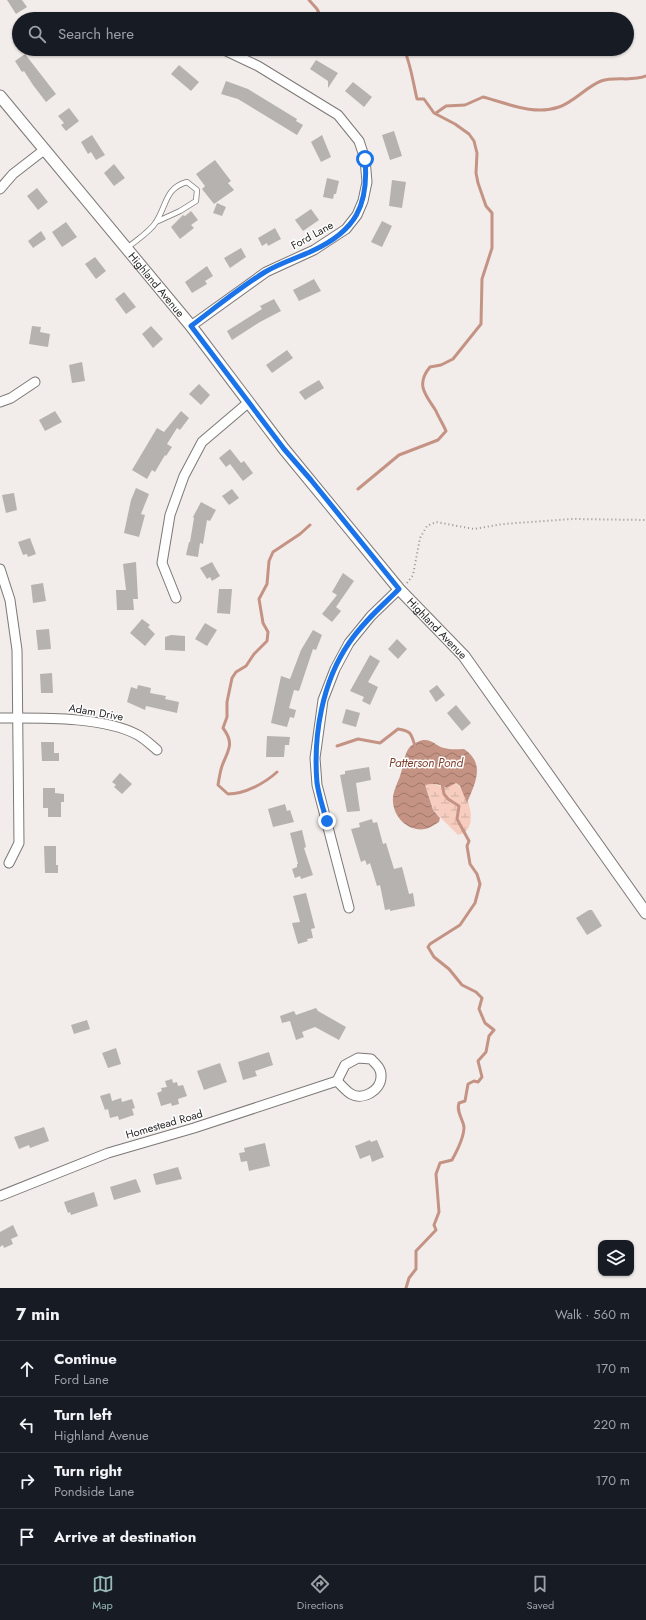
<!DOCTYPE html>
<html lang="en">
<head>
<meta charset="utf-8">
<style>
  body { margin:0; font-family:Jost,sans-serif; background:#20242c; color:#f1f3f6 }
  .controls { position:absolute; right:12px; bottom:12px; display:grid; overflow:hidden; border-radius:8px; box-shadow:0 1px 3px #0004 }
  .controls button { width:36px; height:36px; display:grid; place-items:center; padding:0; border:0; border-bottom:1px solid #363941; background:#171b24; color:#f1f3f6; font:20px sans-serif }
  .stop { position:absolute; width:12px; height:12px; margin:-9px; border:3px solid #1a73e8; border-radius:50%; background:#fff }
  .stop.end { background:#1a73e8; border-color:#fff; box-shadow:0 1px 4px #0008 }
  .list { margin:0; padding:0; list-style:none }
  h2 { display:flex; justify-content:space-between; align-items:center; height:52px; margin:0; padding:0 16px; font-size:17px }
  h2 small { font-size:13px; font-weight:400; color:#9ea1a6 }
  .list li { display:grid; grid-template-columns:26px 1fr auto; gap:12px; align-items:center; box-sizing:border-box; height:56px; padding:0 16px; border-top:1px solid #363941 }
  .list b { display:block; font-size:15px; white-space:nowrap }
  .list p { margin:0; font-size:13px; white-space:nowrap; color:#9ea1a6 }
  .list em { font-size:13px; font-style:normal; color:#9ea1a6 }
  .icon { flex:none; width:22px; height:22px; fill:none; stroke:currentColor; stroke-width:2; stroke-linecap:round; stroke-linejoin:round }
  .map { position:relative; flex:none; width:646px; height:1288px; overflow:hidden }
  .search { position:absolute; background:#171b24; box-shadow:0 1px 3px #0004; left:12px; right:12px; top:12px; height:44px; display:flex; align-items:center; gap:10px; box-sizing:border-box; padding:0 14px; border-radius:22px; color:#9ea1a6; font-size:15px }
  .sheet { height:276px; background:#171b24 }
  nav { display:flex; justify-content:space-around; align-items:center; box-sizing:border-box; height:56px; border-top:1px solid #363941; background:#171b24; font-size:11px; color:#9ea1a6 }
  nav a { display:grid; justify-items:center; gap:2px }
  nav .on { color:#96b8b7 }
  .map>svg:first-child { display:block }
  .wetland { fill:url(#wetland-marsh) }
  .water { fill:url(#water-waves) }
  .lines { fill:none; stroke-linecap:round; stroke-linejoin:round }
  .stream { stroke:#c49384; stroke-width:3 }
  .building { fill:#b6b2b0 }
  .service-casing { stroke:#7c7876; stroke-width:6 }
  .minor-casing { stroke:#7c7876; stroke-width:11 }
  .tertiary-casing { stroke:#7c7876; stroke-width:13 }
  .path { stroke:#959291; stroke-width:2; stroke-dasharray:1 3; stroke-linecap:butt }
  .service { stroke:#fff; stroke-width:4.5 }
  .minor { stroke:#fff; stroke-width:9 }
  .tertiary { stroke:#fff; stroke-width:11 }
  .route { stroke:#1a73e8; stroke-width:5 }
  .labels { text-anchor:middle; stroke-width:3; stroke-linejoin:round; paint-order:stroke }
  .street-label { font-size:11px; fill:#262424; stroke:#fff }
  .water-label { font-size:12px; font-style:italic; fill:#7d3d2b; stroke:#fff }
</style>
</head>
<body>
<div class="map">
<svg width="646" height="1288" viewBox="0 0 646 1288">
  <defs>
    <pattern id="wetland-marsh" width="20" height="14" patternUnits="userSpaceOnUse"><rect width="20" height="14" fill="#f7cdc0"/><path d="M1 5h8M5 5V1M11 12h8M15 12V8" fill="none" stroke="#d4b0a5"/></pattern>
    <pattern id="water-waves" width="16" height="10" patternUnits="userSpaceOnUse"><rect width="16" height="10" fill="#c49384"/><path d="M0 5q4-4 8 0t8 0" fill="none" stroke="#9f786c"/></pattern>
  </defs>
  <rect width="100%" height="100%" fill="#f2edeb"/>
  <path class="wetland" d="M431 783 447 788 455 783C468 791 482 830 458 835L433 810 425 785Z"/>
  <path class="water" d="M423 740C432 739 436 746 444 748 451 750 457 749 464 749 486 764 475 783 467 803L460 786 456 783 447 788C441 784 432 783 425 785L433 810 440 818 439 822C434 825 430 828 425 829 409 832 394 818 393 802 392 792 398 783 401 773 406 756 404 745 423 740Z"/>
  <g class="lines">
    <g class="stream">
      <path d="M309 0 317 9 322 19"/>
      <path d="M436 113 446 106 465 105 483 97C507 103 533 116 559 107 574 102 586 87 601 81 616 76 632 82 646 76"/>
      <path d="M358 489 399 455 438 440 446 431C443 424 439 418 436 411 426 395 415 385 430 367L441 365 453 359 481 324 482 279 492 248V213L486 206 478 183 476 173 477 153 474 141 469 134 455 124 434 113 424 99H417C413 82 411 65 404 49"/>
      <path d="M337 746 358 739 380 743 398 729C412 731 411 734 415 746"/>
      <path d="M277 772C265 783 245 794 228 794L218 785C219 779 220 772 222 766 228 750 235 744 223 728L227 717V702L232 678 236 672 246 666 254 654 267 641 268 632 263 623 259 599 267 584 269 561 273 552 300 534 310 525"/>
      <path d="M406 1288 409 1278 416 1269V1251L436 1230 434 1225 439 1212 436 1174 440 1163 452 1160C457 1151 464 1138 464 1127 463 1119 456 1112 459 1103L465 1101 468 1084 474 1081 478 1082 482 1077 478 1061 486 1052 489 1036 494 1030 485 1023 479 1009 482 998 476 992 462 985 449 969 434 957 428 947 430 944 460 925 475 903 480 884 477 874 470 864 467 846 469 841 457 819 459 806 448 799 444 794 442 783"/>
    </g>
  </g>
  <g class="building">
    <path d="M7 0H22L27 7 16 14Z"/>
    <path d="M25 54 56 94 46 102 33 85 24 71 22 72 15 61Z"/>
    <path d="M316 60 338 73 328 88V81L310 69Z"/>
    <path d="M179 65 199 82 191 91 171 74Z"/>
    <path d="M226 81 248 89 297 119 296 121 303 125 297 135 238 99 221 94Z"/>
    <path d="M353 82 372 97 364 107 345 91Z"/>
    <path d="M69 108 79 121 66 131 61 125 64 123 58 116Z"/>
    <path d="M394 131 402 156 390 160 382 135Z"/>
    <path d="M92 135 105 155 96 160 91 152 88 154 81 142Z"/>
    <path d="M322 135 331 157 321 162 311 142Z"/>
    <path d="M215 160 231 181 228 183 234 190 214 204 202 189 205 186 196 174Z"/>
    <path d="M114 164 125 178 114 186 104 173Z"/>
    <path d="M327 178 339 181 336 194H334L333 199 323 197Z"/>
    <path d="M392 180 406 182 402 208 389 206Z"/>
    <path d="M37 188 48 202 38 210 27 196Z"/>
    <path d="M217 203 226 207 222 216 213 213Z"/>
    <path d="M311 209 319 220 303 231 295 220Z"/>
    <path d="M191 211 198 220 191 225 194 228 180 239 171 227 183 215 185 216Z"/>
    <path d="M382 221 392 226 382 247 371 242Z"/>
    <path d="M66 222 77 237 62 247 52 232Z"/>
    <path d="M275 228 281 239 268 246 267 243 262 246 258 238Z"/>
    <path d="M41 231 46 239 33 248 28 241Z"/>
    <path d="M241 248 246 257 230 268 224 258Z"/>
    <path d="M95 257 106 271 96 279 85 264Z"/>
    <path d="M207 266 213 276 205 281 207 284 192 293 185 282Z"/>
    <path d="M314 279 321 291 299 301 293 290Z"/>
    <path d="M124 292 136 307 126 314 115 299Z"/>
    <path d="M274 299 281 311 260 322 232 340 227 331 262 309 260 306Z"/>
    <path d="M32 326 41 327 40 332 50 334 48 347 29 344Z"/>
    <path d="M151 326 163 339 153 348 142 334Z"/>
    <path d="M287 350 293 358 272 373 266 365Z"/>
    <path d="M82 362 85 381 72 383 69 365Z"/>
    <path d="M319 380 324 388 305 400 299 392Z"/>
    <path d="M199 384 210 395 201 405 189 394Z"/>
    <path d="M55 411 62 422 45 431 39 420Z"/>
    <path d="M181 411 189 418 180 430 177 428 167 444 172 447 166 456 165 455 155 472 152 470 147 479 132 470 157 428 164 432Z"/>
    <path d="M230 449 241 463 244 461 253 473 243 481 230 464 226 467 219 458Z"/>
    <path d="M136 488 149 494 141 514 145 515 139 537 124 533 131 500Z"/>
    <path d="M232 489 239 498 229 505 222 496Z"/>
    <path d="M14 493 17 510 6 513 2 495Z"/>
    <path d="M201 502 216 510 210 521 207 520 203 544 200 543 198 557 186 555 189 542H190L194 518 193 517Z"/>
    <path d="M30 538 36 554 28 557 27 554 23 555 18 542Z"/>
    <path d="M136 562 138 599H133L134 610H117L116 590H126L123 564Z"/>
    <path d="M212 562 220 576 212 581 210 577 207 579 200 568Z"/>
    <path d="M343 573 354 581 336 607 341 611 332 622 322 614 337 595 332 592Z"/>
    <path d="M43 583 46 601 33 603 31 585Z"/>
    <path d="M219 589H232L230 614 217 613Z"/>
    <path d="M142 619 150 625 148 627 155 634 145 646 130 633Z"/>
    <path d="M205 623 217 630 207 646 195 639Z"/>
    <path d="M49 629 51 649 38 650 36 630Z"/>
    <path d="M313 630 322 635 316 650 313 649 299 691 294 690 289 708 296 710 294 718 290 717 287 727 271 723 281 676 290 679 301 650Z"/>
    <path d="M171 635 185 636V651L165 650V637Z"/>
    <path d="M397 639 407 649 398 659 388 649Z"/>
    <path d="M370 655 380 661 368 682 378 687 370 705 362 701 364 697 350 691Z"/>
    <path d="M52 673 53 693H41L40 674Z"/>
    <path d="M138 685 151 688 150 693 166 696 165 699 179 702 177 713 146 706 145 710 127 702 131 687 137 689Z"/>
    <path d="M437 685 445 695 436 702 429 691Z"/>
    <path d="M456 705 471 723 462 731 447 713Z"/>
    <path d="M346 709 360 713 356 727 342 723Z"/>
    <path d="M267 736 290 737 289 745H285L284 757H266Z"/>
    <path d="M41 742H54V753H59V761H42Z"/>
    <path d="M369 767 371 780 356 783 360 811 347 812 340 775 345 774V771Z"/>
    <path d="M120 773 132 784 122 794 114 787 116 785 112 782Z"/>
    <path d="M43 788H55V793L64 794V802H61V817H48V808H43Z"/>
    <path d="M285 804 287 811 290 810 294 822 273 827 268 809Z"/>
    <path d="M372 819 373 823 377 822 383 844 386 843 394 869 402 867 409 894 413 893 415 906 390 911V909L385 910 380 885 377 886 370 863 367 865 365 860 361 862 351 829 360 827 359 823Z"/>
    <path d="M302 830 306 847 304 848 313 875 301 879 300 876 295 878 292 869 297 867V864H298L290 833Z"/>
    <path d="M44 846H56V865H58V873H45Z"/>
    <path d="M306 893 315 928 311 929 313 938 307 939 308 941 298 944 292 923 300 922 293 896Z"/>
    <path d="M589 910H592L602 926 587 935 576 918Z"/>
    <path d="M316 1008 318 1011 346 1027 339 1040 315 1027 302 1032 304 1037 296 1040 290 1021 282 1023 280 1016 294 1011 296 1015Z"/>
    <path d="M87 1020 90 1029 74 1034 71 1025Z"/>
    <path d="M116 1048 121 1064 108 1068 102 1053Z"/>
    <path d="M269 1052 273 1065 255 1071 257 1076 243 1080 238 1062Z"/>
    <path d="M220 1063 227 1082 204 1090 197 1071Z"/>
    <path d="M172 1079 173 1083 177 1082 178 1086 183 1085 187 1096 178 1099 179 1104 172 1106 171 1103 161 1106 157 1093 162 1091 161 1088 167 1087 165 1081Z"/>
    <path d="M110 1093 112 1101 121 1098 122 1102 132 1099 135 1108 132 1109 134 1115 119 1120 118 1116 110 1118 108 1109 105 1110 100 1096Z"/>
    <path d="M44 1127 49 1141 30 1148 29 1145 19 1149 14 1137Z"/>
    <path d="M370 1140 371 1142 377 1140 384 1157 372 1162 370 1155 360 1159 355 1146Z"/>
    <path d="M265 1143 270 1166 249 1171 247 1161 241 1162 239 1153 245 1152 244 1148Z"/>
    <path d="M178 1167 182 1179 156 1185 153 1174Z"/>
    <path d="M136 1179 141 1192 114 1200 110 1187Z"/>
    <path d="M94 1192 98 1206 71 1215 70 1212 68 1213 64 1202Z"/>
    <path d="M13 1225 18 1236 11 1239 13 1244 4 1248 3 1245 0 1247V1232Z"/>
  </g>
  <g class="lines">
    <g class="service-casing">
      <path id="service" d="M126 249C135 241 150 232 156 222 167 205 165 188 187 182L197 190 196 201 180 211 156 222"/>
    </g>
    <g class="minor-casing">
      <g id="minor">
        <path d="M0 189 13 174 44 150"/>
        <path d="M191 326 266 272 314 250 346 229 357 215 363 201 367 182 365 159 359 141 338 115 258 66 222 49"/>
        <path d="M0 402 11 398 35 382"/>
        <path d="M0 569 10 600 17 650 19 843 9 863"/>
        <path d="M176 598 162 563 170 515 184 476 202 442 249 402"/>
        <path d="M0 718C40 718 103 716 138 735 145 739 151 745 157 750"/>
        <path d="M349 908 317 785 315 758 323 700 335 669 349 643 371 616 399 589"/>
        <path d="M358 1058 371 1059C376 1064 382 1069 381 1077 381 1090 363 1101 351 1094 346 1091 341 1085 337 1081L345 1065Z"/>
        <path d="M0 1196 108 1153 194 1128 337 1081"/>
      </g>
    </g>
    <g class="tertiary-casing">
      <g id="tertiary">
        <path id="s1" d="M0 96 191 326 284 449 399 589 464 656 646 913"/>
      </g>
    </g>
    <path class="path" d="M407 583 413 575 420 538 427 526 436 522 474 529 503 524 572 519 646 520"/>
    <use href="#service" class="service"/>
    <use href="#minor" class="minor"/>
    <use href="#tertiary" class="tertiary"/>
  </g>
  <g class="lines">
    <path class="route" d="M327 821C323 809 319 796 317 783 313 736 322 682 349 643 363 622 382 606 399 589L311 480 284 449 191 326C215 308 239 288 265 272 280 263 297 258 312 251 356 231 369 205 365 159"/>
  </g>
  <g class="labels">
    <g class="street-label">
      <text transform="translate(312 235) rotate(-29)" y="4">Ford Lane</text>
      <text dy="4" stroke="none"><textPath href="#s1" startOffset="245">Highland Avenue</textPath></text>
      <text dy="4" stroke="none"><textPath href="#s1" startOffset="689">Highland Avenue</textPath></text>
      <text transform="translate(96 712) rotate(10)" y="4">Adam Drive</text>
      <text transform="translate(164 1124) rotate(-16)" y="4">Homestead Road</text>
    </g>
    <g class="water-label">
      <text x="426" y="767">Patterson Pond</text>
    </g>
  </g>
</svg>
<div class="controls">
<button><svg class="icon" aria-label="layers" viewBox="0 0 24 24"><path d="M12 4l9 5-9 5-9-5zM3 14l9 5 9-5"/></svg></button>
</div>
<div class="stop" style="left:365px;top:159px"></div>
<div class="stop end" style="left:327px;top:821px"></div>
<div class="search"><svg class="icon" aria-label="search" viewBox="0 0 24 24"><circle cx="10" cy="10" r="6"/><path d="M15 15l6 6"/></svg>Search here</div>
</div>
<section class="sheet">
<h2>7 min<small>Walk · 560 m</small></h2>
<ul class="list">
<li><svg class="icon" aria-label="ahead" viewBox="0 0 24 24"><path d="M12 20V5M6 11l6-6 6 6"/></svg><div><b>Continue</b><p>Ford Lane</p></div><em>170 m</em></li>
<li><svg class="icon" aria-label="left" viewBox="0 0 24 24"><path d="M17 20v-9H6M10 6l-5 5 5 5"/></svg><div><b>Turn left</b><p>Highland Avenue</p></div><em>220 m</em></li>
<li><svg class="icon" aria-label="right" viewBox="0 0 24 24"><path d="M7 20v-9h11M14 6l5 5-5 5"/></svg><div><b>Turn right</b><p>Pondside Lane</p></div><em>170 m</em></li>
<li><svg class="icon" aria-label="arrive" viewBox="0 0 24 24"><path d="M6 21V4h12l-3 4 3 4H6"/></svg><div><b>Arrive at destination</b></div></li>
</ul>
</section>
<nav>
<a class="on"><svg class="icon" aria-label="map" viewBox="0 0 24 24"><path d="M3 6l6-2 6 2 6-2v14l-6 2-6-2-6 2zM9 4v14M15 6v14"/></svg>Map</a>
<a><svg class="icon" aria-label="directions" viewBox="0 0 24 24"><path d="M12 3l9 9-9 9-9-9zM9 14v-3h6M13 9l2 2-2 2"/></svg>Directions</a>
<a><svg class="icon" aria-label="saved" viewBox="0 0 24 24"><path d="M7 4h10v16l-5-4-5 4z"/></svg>Saved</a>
</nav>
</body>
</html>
